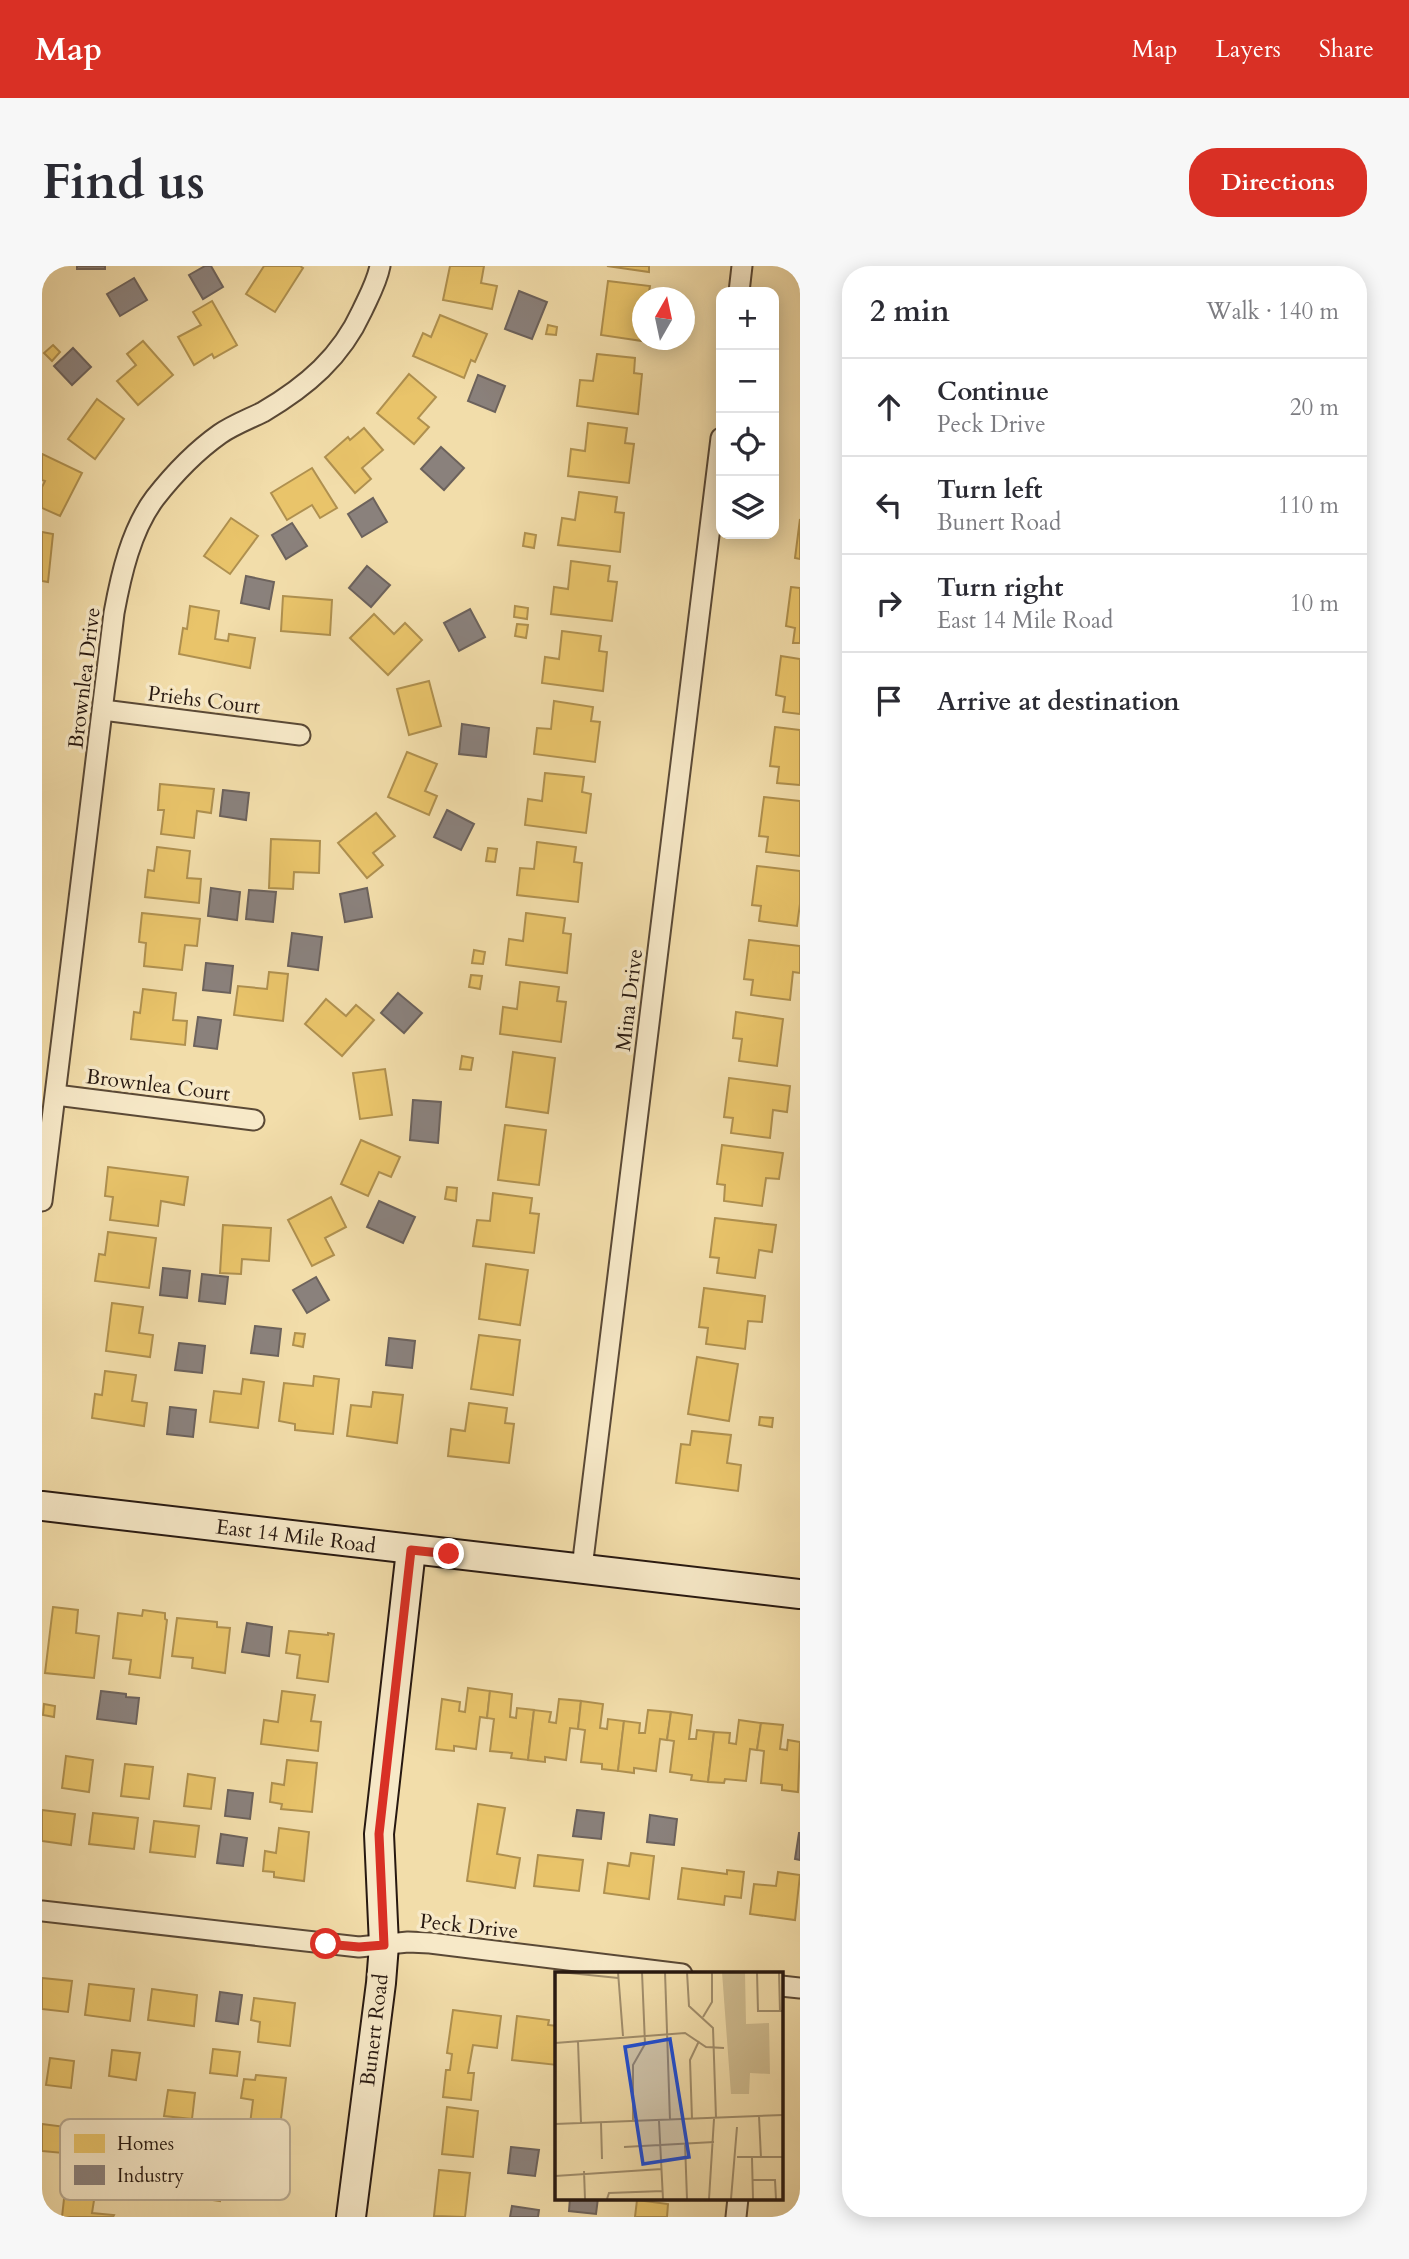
<!DOCTYPE html>
<html lang="en">
<head>
<meta charset="utf-8">
<style>
  body { margin:0; font-family:Cardo,serif; background:#f7f7f7; color:#2b2b33 }
  .controls { position:absolute; right:21px; top:21px; display:grid; overflow:hidden; border-radius:14px; box-shadow:0 4px 18px #0003 }
  .controls button { width:63px; height:63px; display:grid; place-items:center; padding:0; border:0; border-bottom:2px solid #e1e1e2; background:#fff; color:#2b2b33; font:35px sans-serif }
  .compass { position:absolute; left:590px; top:21px; width:63px; height:63px; border-radius:50%; background:#fff; box-shadow:0 4px 18px #0003; rotate:9deg }
  .stop { position:absolute; width:21px; height:21px; margin:-16px; border:5px solid #d93025; border-radius:50%; background:#fff }
  .stop.end { background:#d93025; border-color:#fff; box-shadow:0 2px 7px #0008 }
  .list { margin:0; padding:0; list-style:none }
  h2 { display:flex; justify-content:space-between; align-items:center; height:91px; margin:0; padding:0 28px; font-size:30px }
  h2 small { font-size:23px; font-weight:400; color:#7c7c81 }
  .list li { display:grid; grid-template-columns:46px 1fr auto; gap:21px; align-items:center; box-sizing:border-box; height:98px; padding:0 28px; border-top:2px solid #e1e1e2 }
  .list b { display:block; font-size:26px; white-space:nowrap }
  .list p { margin:0; font-size:23px; white-space:nowrap; color:#7c7c81 }
  .list em { font-size:23px; font-style:normal; color:#7c7c81 }
  .icon { flex:none; width:38px; height:38px; fill:none; stroke:currentColor; stroke-width:2; stroke-linecap:round; stroke-linejoin:round }
  .map { position:relative; flex:none; width:758px; height:1951px; overflow:hidden; border-radius:28px }
  header { display:flex; align-items:center; gap:42px; box-sizing:border-box; height:98px; padding:0 35px; background:#d93025; color:#fff }
  header strong { font-size:33px }
  nav { display:flex; gap:38px; margin-inline-start:auto; font-size:24px }
  .intro { display:flex; align-items:center; justify-content:space-between; box-sizing:border-box; height:168px; padding:0 42px }
  h1 { margin:0; font-size:49px }
  .button { padding:18px 32px; border-radius:28px; background:#d93025; color:#fff; font-size:24px; font-weight:700 }
  main { display:flex; gap:42px; padding:0 42px }
  aside { flex:1; background:#fff; border-radius:28px; box-shadow:0 4px 18px #0003 }
  .map>svg:first-child { display:block }
  .homes { fill:#e9c46a; stroke:#af904f; stroke-width:2 }
  .industry { fill:#8a817c; stroke:#6c625c; stroke-width:2 }
  .lines { fill:none; stroke-linecap:round; stroke-linejoin:round }
  .street-casing { stroke:#5a4936; stroke-width:23 }
  .secondary-casing { stroke:#271810; stroke-width:32 }
  .street { stroke:#f7e9c8; stroke-width:19 }
  .secondary { stroke:#f7e9c8; stroke-width:28 }
  .route { stroke:#d93025; stroke-width:9 }
  .labels { text-anchor:middle; stroke-width:7; stroke-linejoin:round; paint-order:stroke }
  .street-label { font-size:21px; fill:#271810; stroke:#f7e9c8 }
  .inset-road { fill:none; stroke:#a18e6c; stroke-width:2 }
  .view { fill:#1d4ed8; fill-opacity:0.15; stroke:#1d4ed8; stroke-width:3.5 }
  .inset-edge { fill:none; stroke:#271810; stroke-width:3.5 }
  .key { fill:#f7e9c8; stroke:#b9aa91; stroke-width:2 }
  .key-label { font-size:19px; fill:#271810 }
</style>
</head>
<body>
<header>
<strong>Map</strong>
<nav><a>Map</a><a>Layers</a><a>Share</a></nav>
</header>
<div class="intro"><h1>Find us</h1><a class="button">Directions</a></div>
<main>
<div class="map">
<svg width="758" height="1951" viewBox="0 0 758 1951">
  <rect width="100%" height="100%" fill="#f2ddaa"/>
  <filter id="stains"><feTurbulence type="fractalNoise" baseFrequency=".00286" numOctaves="4"/><feColorMatrix values="0 0 0 0 .2 0 0 0 0 .09 0 0 0 0 .02 0 0 0 .5 -.17"/></filter>
  <radialGradient id="worn" r=".72"><stop offset=".6" stop-color="#630" stop-opacity="0"/><stop offset="1" stop-color="#630" stop-opacity=".3"/></radialGradient>
  <g class="homes">
    <path d="M222 0H258L261 2 233 46 204 28Z"/>
    <path d="M408 0H442L439 17 455 20 450 43 401 34Z"/>
    <path d="M565 0H607V6Z"/>
    <path d="M566 15 608 20 606 32H600V75L559 69Z"/>
    <path d="M170 35 195 79 172 92 170 88 152 99 136 71 159 59 151 46Z"/>
    <path d="M398 49 445 68 433 96 429 94 422 112 371 90 381 67 389 71Z"/>
    <path d="M506 59 515 61 514 69 504 68Z"/>
    <path d="M101 75 131 109 96 139 75 115 94 99 85 88Z"/>
    <path d="M11 79 18 86 10 95 2 87Z"/>
    <path d="M555 88 593 92 592 107 600 108 596 148 535 140 538 114 551 115Z"/>
    <path d="M367 108 394 131 376 152 387 161 372 178 335 147Z"/>
    <path d="M55 133 82 153 53 193 26 173Z"/>
    <path d="M546 157 585 162 583 177 592 178 587 217 526 210 529 183 543 185Z"/>
    <path d="M322 162 341 184 320 202 329 213 313 227 283 191 306 171 308 174Z"/>
    <path d="M0 188 40 207 18 250 0 242V221L3 215 0 214Z"/>
    <path d="M270 202 295 242 278 252 270 239 245 254 229 227Z"/>
    <path d="M537 226 575 231 573 246 582 247 578 286 516 279 520 252 533 254Z"/>
    <path d="M189 252 216 270 188 308 162 290Z"/>
    <path d="M758 253V293L753 292Z"/>
    <path d="M0 266 11 268 6 316 0 315Z"/>
    <path d="M483 267 494 269 492 282 481 280Z"/>
    <path d="M529 295 568 300 566 315 575 316 570 355 509 348 512 321 526 323Z"/>
    <path d="M749 321 758 322V377H751L753 362 744 360Z"/>
    <path d="M241 330 290 334 288 369 239 365Z"/>
    <path d="M148 340 177 345 173 373 186 375 187 368 213 372 208 402 137 388 141 362 145 363Z"/>
    <path d="M473 340 486 342 485 353 472 351Z"/>
    <path d="M332 348 352 368 363 357 380 374 346 409 308 372Z"/>
    <path d="M475 358 486 359 484 372 473 370Z"/>
    <path d="M520 365 559 370 557 385 565 386 561 425 500 417 503 391 517 393Z"/>
    <path d="M739 390 758 393V448L741 446 743 431 734 429Z"/>
    <path d="M387 415 399 460 367 469 355 423Z"/>
    <path d="M512 435 551 441 549 455 558 456 553 496 492 488 495 462 509 463Z"/>
    <path d="M733 461 758 464V519L735 517 737 501 728 500Z"/>
    <path d="M365 486 395 498 383 525 395 530 387 549 346 531Z"/>
    <path d="M503 507 542 511 540 526 549 528 544 567 483 559 486 533 500 535Z"/>
    <path d="M118 518 172 523 169 547 155 545 152 572 119 568 122 544H116Z"/>
    <path d="M722 531 758 535V590L724 586 726 571 717 570Z"/>
    <path d="M334 547 353 570 331 587 341 599 325 612 296 577Z"/>
    <path d="M229 573 278 575 277 607 252 606 251 623 227 622Z"/>
    <path d="M495 576 534 581 532 596 540 597 536 636 475 629 478 602 492 603Z"/>
    <path d="M115 581 148 585 145 612 159 613 157 637 103 631 106 604 112 605Z"/>
    <path d="M446 582 455 583 453 596 444 595Z"/>
    <path d="M715 600 758 605V638L755 660 717 655 719 640 710 639Z"/>
    <path d="M100 647 158 653 155 680 143 679 140 704 102 700 104 677 97 676Z"/>
    <path d="M484 647 523 652 521 667 529 668 525 707 464 699 467 673 481 675Z"/>
    <path d="M707 674 758 680V707L751 706 748 734 709 729 711 714 702 713Z"/>
    <path d="M432 684 443 686 441 698 430 697Z"/>
    <path d="M227 706 246 708 241 755 192 749 196 720 225 723Z"/>
    <path d="M429 709 440 710 438 723 427 721Z"/>
    <path d="M478 716 517 721 515 735 524 736 519 776 458 768 461 741 475 743Z"/>
    <path d="M101 723 134 727 131 754 145 755 143 779 89 773 92 746 98 747Z"/>
    <path d="M284 733 304 750 314 739 332 754 300 790 263 758Z"/>
    <path d="M694 746 741 753 735 800 697 795 700 773 691 772Z"/>
    <path d="M471 786 513 792 506 847 464 841Z"/>
    <path d="M420 790 431 792 429 804 418 803Z"/>
    <path d="M343 803 350 849 318 853 311 807Z"/>
    <path d="M687 812 748 820 745 846 731 844 728 872 689 867 691 852 682 851Z"/>
    <path d="M463 859 504 864 497 919 456 914Z"/>
    <path d="M319 874 358 891 349 911 337 906 326 930 299 918Z"/>
    <path d="M680 879 741 887 737 913 724 912 720 940 682 935 683 919 675 918Z"/>
    <path d="M66 901 146 911 142 939 119 935 116 960 68 954 71 931 63 930Z"/>
    <path d="M405 921 415 922 414 935 403 933Z"/>
    <path d="M451 927 490 932 488 947 497 948 492 987 431 980 435 954 448 955Z"/>
    <path d="M289 931 304 961 283 972 292 989 270 1000 246 954Z"/>
    <path d="M673 952 734 959 730 986 717 984 713 1012 675 1007 677 992 668 991Z"/>
    <path d="M181 959 229 962 227 995 200 993 199 1008 178 1007Z"/>
    <path d="M66 966 114 972 107 1022 53 1015 57 988 63 989Z"/>
    <path d="M444 998 486 1004 478 1059 437 1053Z"/>
    <path d="M662 1022 723 1030 720 1056 706 1055 703 1083 664 1078 666 1062 657 1061Z"/>
    <path d="M70 1037 101 1041 97 1067 111 1069 108 1091 64 1085Z"/>
    <path d="M253 1067 263 1068 261 1081 251 1079Z"/>
    <path d="M437 1069 478 1074 471 1129 429 1123Z"/>
    <path d="M655 1091 696 1098 687 1155 646 1148Z"/>
    <path d="M63 1105 94 1109 90 1135 105 1137 102 1160 50 1152 53 1128 60 1129Z"/>
    <path d="M272 1110 297 1113 291 1168 253 1164V1158L237 1155 242 1117 271 1120Z"/>
    <path d="M201 1113 222 1116 216 1162 168 1156 172 1125 199 1128Z"/>
    <path d="M331 1126 361 1129 355 1177 305 1170 309 1139 329 1141Z"/>
    <path d="M427 1137 465 1142 463 1157 472 1158 467 1197 406 1190 409 1163 423 1165Z"/>
    <path d="M718 1151 731 1152 730 1161 717 1159Z"/>
    <path d="M650 1165 689 1169 685 1197 699 1199 696 1225 634 1217 639 1178 648 1179Z"/>
    <path d="M11 1341 36 1344 34 1367 57 1370 52 1412 3 1407Z"/>
    <path d="M101 1344 123 1347V1353L125 1354 118 1412 87 1408 89 1394 71 1392 76 1347 100 1350Z"/>
    <path d="M135 1352 175 1356V1361L188 1362 183 1407 150 1402 151 1392 130 1390Z"/>
    <path d="M247 1365 286 1369V1367L292 1368 286 1416 255 1412 258 1389 244 1387Z"/>
    <path d="M426 1422 448 1425 445 1452 438 1451 434 1483 412 1480V1485L394 1483 400 1433 418 1436 417 1445 423 1446Z"/>
    <path d="M240 1425 273 1429 269 1455 279 1456 276 1485 219 1478 222 1454 236 1456Z"/>
    <path d="M448 1425 470 1428 468 1451 474 1452 475 1442 492 1444 486 1494 469 1492 470 1487 448 1485 452 1453 445 1452Z"/>
    <path d="M517 1433 539 1435 536 1463 528 1462 524 1494 503 1491V1496L486 1494 492 1444 509 1446 507 1456 514 1457Z"/>
    <path d="M539 1435 561 1438 558 1462 565 1463 566 1453 582 1455 576 1505 560 1503V1498L539 1496 543 1464 536 1463Z"/>
    <path d="M2 1438 13 1440 12 1451 1 1449Z"/>
    <path d="M606 1444 629 1446 625 1474 618 1473 614 1505 592 1502V1507L576 1505 582 1455 598 1457 597 1467H603Z"/>
    <path d="M629 1446 650 1449 647 1473H654L655 1464 672 1466 666 1516 649 1514 650 1509 628 1506 632 1475 625 1474Z"/>
    <path d="M697 1454 719 1457 715 1484 708 1483 704 1515 683 1513 682 1517 666 1516 672 1466 688 1467 687 1477 694 1478Z"/>
    <path d="M719 1457 741 1459 738 1483 745 1484 746 1474 758 1476 756 1526 740 1524V1519L719 1517 722 1485 715 1484Z"/>
    <path d="M24 1490 51 1494 47 1526 20 1522Z"/>
    <path d="M245 1494 275 1497 270 1546 239 1543 240 1538 228 1536 230 1517 242 1519Z"/>
    <path d="M83 1498 111 1501 107 1533 79 1530Z"/>
    <path d="M146 1508 173 1512 169 1543 142 1540Z"/>
    <path d="M436 1538 463 1542 455 1588 478 1592 473 1622 425 1615Z"/>
    <path d="M0 1544 33 1548 29 1579 0 1575Z"/>
    <path d="M51 1547 96 1552 92 1583 47 1578Z"/>
    <path d="M112 1555 157 1560 153 1591 108 1586Z"/>
    <path d="M237 1562 267 1566 262 1615 232 1611V1606L221 1605 223 1585 234 1587Z"/>
    <path d="M589 1587 612 1590 607 1633 562 1627 566 1597 587 1600Z"/>
    <path d="M496 1589 541 1594 537 1625 492 1620Z"/>
    <path d="M640 1602 685 1608V1604L702 1606 699 1632 683 1630 682 1639 636 1633Z"/>
    <path d="M736 1606 758 1609 753 1654 708 1648 712 1618 734 1620Z"/>
    <path d="M0 1712 30 1715 26 1746 0 1743Z"/>
    <path d="M47 1718 92 1723 88 1755 43 1749Z"/>
    <path d="M110 1723 155 1729 152 1760 106 1754Z"/>
    <path d="M212 1732 253 1737 248 1780 216 1776 218 1756 209 1754Z"/>
    <path d="M411 1744 459 1750 455 1782 431 1779 426 1807H432L429 1834 401 1831 404 1804H408L410 1788 405 1787Z"/>
    <path d="M475 1750 507 1754 506 1759 515 1760V1799L470 1794Z"/>
    <path d="M171 1783 198 1786 195 1810 168 1807Z"/>
    <path d="M70 1784 98 1787 94 1814 67 1810Z"/>
    <path d="M8 1792 32 1795 29 1822 4 1819Z"/>
    <path d="M214 1809 244 1812 238 1861 208 1858 211 1834 199 1832 202 1813 213 1814Z"/>
    <path d="M126 1824 153 1827 150 1853 122 1850Z"/>
    <path d="M405 1841 436 1845 431 1891 400 1888Z"/>
    <path d="M0 1858 24 1861 21 1887 0 1885Z"/>
    <path d="M153 1904 181 1908 178 1935 150 1931Z"/>
    <path d="M397 1904 428 1907 423 1951 392 1950Z"/>
    <path d="M23 1924 53 1928 50 1947 72 1949 71 1951H20Z"/>
    <path d="M595 1934 626 1938 625 1951H593Z"/>
  </g>
  <g class="industry">
    <rect x="35" y="0" width="28" height="3"/>
    <path d="M163 0H169L181 21 161 33 147 9Z"/>
    <path d="M92 12 105 34 78 50 65 28Z"/>
    <path d="M477 25 505 36 490 73 463 63Z"/>
    <path d="M31 82 49 101 30 119 12 100Z"/>
    <path d="M436 109 463 120 453 146 426 135Z"/>
    <path d="M399 181 422 202 402 224 379 203Z"/>
    <path d="M331 232 345 256 320 271 306 248Z"/>
    <path d="M250 257 265 280 244 293 230 269Z"/>
    <path d="M325 300 348 319 329 341 307 322Z"/>
    <path d="M204 310 232 316 227 343 199 337Z"/>
    <path d="M428 343 443 371 417 385 402 357Z"/>
    <path d="M420 458 447 462 444 491 417 488Z"/>
    <path d="M181 524 207 527 204 554 178 550Z"/>
    <path d="M405 544 432 558 419 584 392 571Z"/>
    <path d="M169 622 198 626 195 654 166 650Z"/>
    <path d="M325 622 330 651 303 656 298 628Z"/>
    <path d="M207 624 234 626 231 656 204 653Z"/>
    <path d="M250 667 280 671 276 704 246 700Z"/>
    <path d="M164 697 191 700 188 727 161 724Z"/>
    <path d="M356 727 380 747 362 767 339 747Z"/>
    <path d="M156 751 179 754 175 783 152 780Z"/>
    <path d="M371 834 399 836 396 877 368 874Z"/>
    <path d="M337 935 373 951 361 977 325 961Z"/>
    <path d="M121 1002 148 1005 145 1032 118 1029Z"/>
    <path d="M160 1008 186 1011 183 1038 157 1035Z"/>
    <path d="M274 1011 287 1034 265 1047 251 1024Z"/>
    <path d="M213 1060 239 1063 236 1090 209 1087Z"/>
    <path d="M347 1072 373 1075 370 1102 344 1099Z"/>
    <path d="M137 1077 163 1080 160 1107 133 1104Z"/>
    <path d="M128 1141 154 1144 151 1171 125 1168Z"/>
    <path d="M205 1357 230 1361 227 1390 200 1386Z"/>
    <path d="M59 1425 84 1428V1431L97 1432 94 1458 55 1453Z"/>
    <path d="M186 1524 211 1527 208 1553 183 1550Z"/>
    <path d="M535 1544 562 1547 559 1573 531 1570Z"/>
    <path d="M608 1549 635 1553 632 1579 605 1576Z"/>
    <path d="M757 1567H758V1594L753 1593Z"/>
    <path d="M179 1568 205 1572 201 1600 175 1597Z"/>
    <path d="M178 1726 200 1729 196 1758 174 1755Z"/>
    <path d="M469 1881 497 1884 493 1910 466 1907Z"/>
    <path d="M528 1932H556L554 1948 527 1945Z"/>
    <path d="M470 1940 497 1944 496 1951H468Z"/>
  </g>
  <g class="lines">
    <g class="street-casing">
      <g id="street">
        <path d="M697 26 700 0"/>
        <path d="M61 444 258 469"/>
        <path d="M14 829 212 854"/>
        <path d="M0 935 72 347C79 309 89 264 113 232 131 209 154 185 178 168 191 159 207 153 221 146 265 120 299 91 320 45 327 30 335 16 338 0"/>
        <path d="M540 1302 679 172"/>
        <path d="M0 1645 317 1681 366 1676 388 1677 640 1708"/>
        <path d="M739 1720 758 1722"/>
        <path d="M694 1951 696 1932"/>
      </g>
    </g>
    <g class="secondary-casing">
      <g id="secondary">
        <path d="M0 1240 758 1328"/>
        <path d="M309 1951 339 1717 342 1679 337 1568 369 1284"/>
      </g>
    </g>
    <use href="#street" class="street"/>
    <use href="#secondary" class="secondary"/>
  </g>
  <g class="lines">
    <path class="route" d="M284 1678 317 1681 342 1679 337 1568 369 1284 407 1288"/>
  </g>
  <g class="labels">
    <g class="street-label">
      <text transform="translate(42 412) rotate(-83)" y="7">Brownlea Drive</text>
      <text transform="translate(162 434) rotate(7)" y="7">Priehs Court</text>
      <text transform="translate(587 734) rotate(-83)" y="7">Mina Drive</text>
      <text transform="translate(116 819) rotate(7)" y="7">Brownlea Court</text>
      <text transform="translate(254 1270) rotate(7)" y="7">East 14 Mile Road</text>
      <text transform="translate(427 1660) rotate(6)" y="7">Peck Drive</text>
      <text transform="translate(332 1764) rotate(-83)" y="7">Bunert Road</text>
    </g>
  </g>
  <g transform="translate(513 1706)">
    <rect width="228" height="228" fill="#f2ddaa"/>
    <path d="M167 0H190L191 52 214 51 215 102 195 101 194 122H176Z" fill="#cfbc90"/>
    <path class="inset-road" d="M5 0 63 6M63 0 68 64M110 0 115 148M132 0 134 34 158 56 161 146M202 0 203 39H228M224 0 225 40M148 45 157 30V0M228 62V126M23 70 26 151M0 71 130 61 151 75 169 76M204 144 206 186M137 147 135 88 144 69M78 149V93L90 72 87 0M104 149 108 227M46 151 47 187M0 152 228 143M130 171 132 227M69 175 159 170M182 185H228M197 186 198 227M29 199 30 227M0 204 107 197M198 208H220L221 227M52 227 54 221 108 219M154 227 159 147M176 227 182 155"/>
    <path class="view" d="M115 67 134 185 88 192 70 75Z"/>
    <rect width="228" height="228" class="inset-edge"/>
  </g>
  <rect x="18" y="1853" width="230" height="81" rx="10" class="key"/>
  <rect x="32" y="1868" width="31" height="19" fill="#e9c46a"/>
  <rect x="32" y="1899" width="31" height="20" fill="#8a817c"/>
  <g class="key-label">
    <text x="75" y="1884">Homes</text>
    <text x="75" y="1916">Industry</text>
  </g>
  <rect width="100%" height="100%" filter="url(#stains)"/>
  <rect width="100%" height="100%" fill="url(#worn)"/>
</svg>
<div class="controls">
<button>+</button>
<button>−</button>
<button><svg class="icon" aria-label="locate" viewBox="0 0 24 24"><circle cx="12" cy="12" r="6"/><path d="M12 2v4M12 18v4M2 12h4M18 12h4"/></svg></button>
<button><svg class="icon" aria-label="layers" viewBox="0 0 24 24"><path d="M12 4l9 5-9 5-9-5zM3 14l9 5 9-5"/></svg></button>
</div>
<svg class="compass" viewBox="-18 -18 36 36"><path d="M0-13l5 13h-10z" fill="#e53935"/><path d="M0 13l5-13h-10z" fill="#7c7c81"/></svg>
<div class="stop" style="left:284px;top:1678px"></div>
<div class="stop end" style="left:407px;top:1288px"></div>
</div>
<aside>
<h2>2 min<small>Walk · 140 m</small></h2>
<ul class="list">
<li><svg class="icon" aria-label="ahead" viewBox="0 0 24 24"><path d="M12 20V5M6 11l6-6 6 6"/></svg><div><b>Continue</b><p>Peck Drive</p></div><em>20 m</em></li>
<li><svg class="icon" aria-label="left" viewBox="0 0 24 24"><path d="M17 20v-9H6M10 6l-5 5 5 5"/></svg><div><b>Turn left</b><p>Bunert Road</p></div><em>110 m</em></li>
<li><svg class="icon" aria-label="right" viewBox="0 0 24 24"><path d="M7 20v-9h11M14 6l5 5-5 5"/></svg><div><b>Turn right</b><p>East 14 Mile Road</p></div><em>10 m</em></li>
<li><svg class="icon" aria-label="arrive" viewBox="0 0 24 24"><path d="M6 21V4h12l-3 4 3 4H6"/></svg><div><b>Arrive at destination</b></div></li>
</ul>
</aside>
</main>
</body>
</html>
